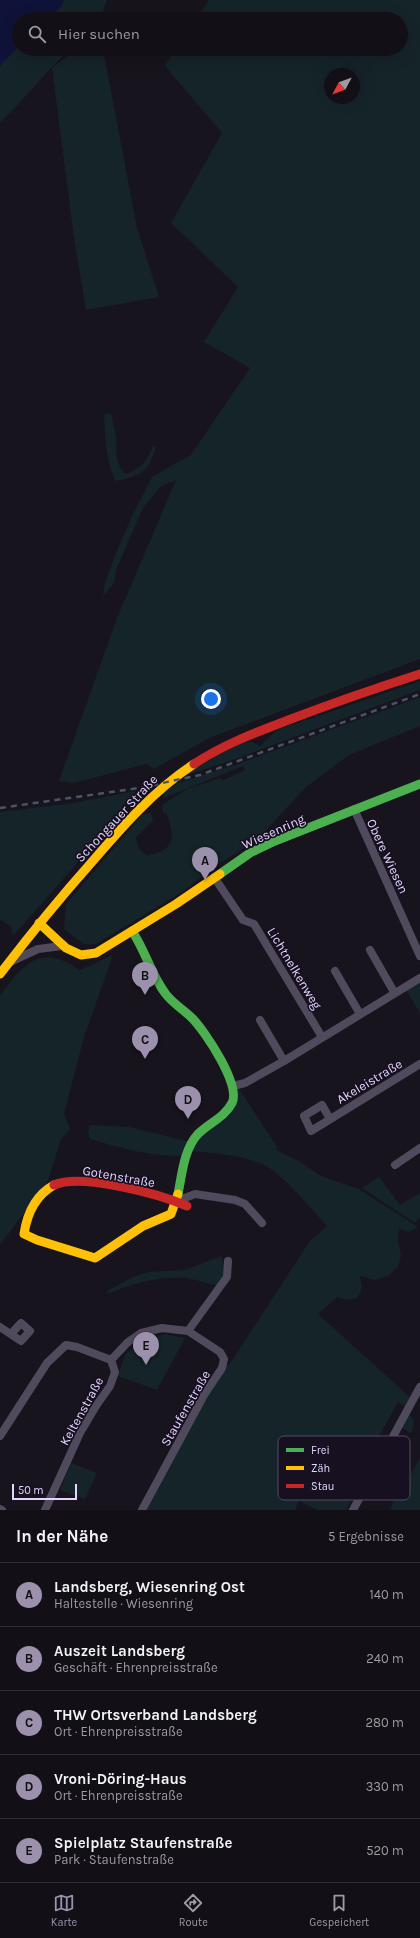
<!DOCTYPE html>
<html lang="de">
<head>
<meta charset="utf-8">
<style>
  body { margin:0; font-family:Karla,sans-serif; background:#1b181f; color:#f1f3f6 }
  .compass { position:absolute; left:324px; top:68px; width:36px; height:36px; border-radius:50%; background:#120f16; box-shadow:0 4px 16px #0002; rotate:229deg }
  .scale { position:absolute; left:12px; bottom:10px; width:65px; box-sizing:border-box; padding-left:4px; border:2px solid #e3d5fb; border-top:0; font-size:11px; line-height:14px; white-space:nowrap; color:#e3d5fb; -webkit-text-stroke:3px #171021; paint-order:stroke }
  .you { position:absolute; left:211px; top:699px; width:14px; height:14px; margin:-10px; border:3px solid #fff; border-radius:50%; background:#1a73e8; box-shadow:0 0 0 6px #1a73e833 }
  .badge { display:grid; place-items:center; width:26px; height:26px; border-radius:50%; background:#9c91ad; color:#111; font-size:13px; font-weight:700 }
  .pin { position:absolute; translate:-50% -33px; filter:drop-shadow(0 1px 2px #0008) }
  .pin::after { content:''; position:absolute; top:21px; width:14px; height:12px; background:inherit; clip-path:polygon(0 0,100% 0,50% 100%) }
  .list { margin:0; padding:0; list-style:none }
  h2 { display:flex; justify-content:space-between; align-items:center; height:52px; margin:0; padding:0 16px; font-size:17px }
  h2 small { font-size:13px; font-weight:400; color:#9c9ca1 }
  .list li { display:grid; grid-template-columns:26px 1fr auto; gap:12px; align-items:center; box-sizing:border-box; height:64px; padding:0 16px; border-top:1px solid #312f35 }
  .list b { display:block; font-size:15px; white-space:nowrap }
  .list p { margin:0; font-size:13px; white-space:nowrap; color:#9c9ca1 }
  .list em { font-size:13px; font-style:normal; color:#9c9ca1 }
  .icon { flex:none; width:22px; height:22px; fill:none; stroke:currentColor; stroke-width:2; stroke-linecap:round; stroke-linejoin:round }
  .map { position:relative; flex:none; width:420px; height:1510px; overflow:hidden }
  .search { position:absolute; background:#120f16; box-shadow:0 4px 16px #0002; left:12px; right:12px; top:12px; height:44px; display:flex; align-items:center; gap:10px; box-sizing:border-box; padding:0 14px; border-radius:22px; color:#9c9ca1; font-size:15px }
  .sheet { height:372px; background:#120f16 }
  nav { display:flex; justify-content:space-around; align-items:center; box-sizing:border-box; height:56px; border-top:1px solid #312f35; background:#120f16; font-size:11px; color:#9c9ca1 }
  nav a { display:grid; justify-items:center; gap:2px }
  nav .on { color:#9c91ad }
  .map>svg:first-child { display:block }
  .green { fill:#152429; fill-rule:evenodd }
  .water { fill:#101339 }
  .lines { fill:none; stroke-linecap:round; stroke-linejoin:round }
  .street { stroke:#504a5d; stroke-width:8 }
  .fast { stroke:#4caf50; stroke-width:9 }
  .slow { stroke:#ffc107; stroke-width:9 }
  .jam { stroke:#c62828; stroke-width:9 }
  .rail { stroke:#4a5467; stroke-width:2.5; stroke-dasharray:6 5; stroke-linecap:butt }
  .labels { text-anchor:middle; stroke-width:3.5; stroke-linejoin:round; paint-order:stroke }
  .street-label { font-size:13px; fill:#e3d5fb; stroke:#171021 }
  .key { fill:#171021; stroke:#544b62; stroke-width:1 }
  .key-label { font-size:11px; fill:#e3d5fb }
</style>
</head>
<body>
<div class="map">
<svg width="420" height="1510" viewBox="0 0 420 1510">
  <rect width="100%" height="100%" fill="#18141d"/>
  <g class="green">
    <path d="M2 0H107L100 19H19V49H70C45 72 25 99 0 123V66L9 55Z"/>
    <path d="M209 0H420V659L209 738 154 769 146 764 74 783 59 781 117 618 176 480 161 486 143 508 116 570 114 583 103 596 105 583 116 553 132 516 152 477 179 461 190 456 250 368 204 342 238 287 171 223 222 133 165 66 176 49H401V19H196ZM330 74H354V98H330Z"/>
    <path d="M84 49H103L137 228 159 297 86 310 74 238 52 68 67 57Z"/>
    <path d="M104 414H111C113 422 115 430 116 439 117 454 114 461 125 474 141 470 146 461 153 447L156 446C149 473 140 476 115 481 106 460 105 436 104 414Z"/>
    <path d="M420 681V690L230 761 183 776C199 766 230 745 248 742 253 741 256 744 260 746L277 730Z"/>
    <path d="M420 697V726L349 755 306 787 259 838 217 865 182 892 96 944H84L64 929 66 904 142 815 151 813 153 821 136 837 138 847 146 855C175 852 176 837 166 813H163L162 805 185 790 220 778 223 780 245 770 243 766 164 798 162 794 178 783 238 764Z"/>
    <path d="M135 791 137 795 13 936 11 927 0 919V812L73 803Z"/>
    <path d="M113 955 84 1037 64 1114 70 1129 61 1139 48 1181 0 1245V996C14 978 31 950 58 959 66 961 73 966 80 970Z"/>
    <path d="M420 983V1013L406 990Z"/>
    <path d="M238 1087 277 1147 276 1150 299 1161 321 1176 359 1189 418 1227 409 1232 399 1229 398 1241 401 1256 398 1267 388 1276 375 1280 360 1276 362 1289 357 1298 347 1300 337 1297 318 1314 410 1397 405 1406 398 1402 349 1491 354 1495 346 1510H318L299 1501 295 1510H143L225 1365H229L304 1250 310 1241 327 1226C311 1209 281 1171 260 1163 239 1155 214 1153 191 1151Z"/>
    <path d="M90 1125 129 1127 191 1142 186 1155C160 1159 116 1147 90 1139L88 1132Z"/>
    <path d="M379 1177 400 1205 420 1193V1217L415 1223 362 1188Z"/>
    <path d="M221 1256C226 1268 225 1276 218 1286 207 1283 195 1279 184 1278 160 1276 129 1284 108 1294L107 1291 133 1277 149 1272 185 1270Z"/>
    <path d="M164 1334 185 1338 157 1390 118 1376 125 1355 136 1345Z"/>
    <path d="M409 1414C416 1420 414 1425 411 1433L402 1428Z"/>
    <path d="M420 1458V1510H390L394 1502 380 1494 382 1491 397 1498Z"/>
    <path d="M71 1463 97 1473 85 1499 60 1490Z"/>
  </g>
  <path class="water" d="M0 0H64L61 7 48 19H19V46L0 66Z"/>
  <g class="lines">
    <g class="street">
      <path d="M354 809 420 956"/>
      <path d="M214 877 243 920 254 924 322 1037"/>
      <path d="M370 950 394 992"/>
      <path d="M10 962 38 949 62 946"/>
      <path d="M335 971 360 1014"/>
      <path d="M260 1020 284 1061"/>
      <path d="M233 1086 245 1083 284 1061 420 978"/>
      <path d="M330 1119 322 1105 304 1116 311 1131 420 1064"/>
      <path d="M395 1165 420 1148"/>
      <path d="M177 1201 195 1194 235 1200 245 1204 262 1223"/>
      <path d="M0 1327 21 1341 30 1331 21 1323 11 1334"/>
      <path d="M188 1331 227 1277 228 1261"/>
      <path d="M111 1360 128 1342 141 1333 162 1328 188 1331 220 1352 224 1359 222 1368 204 1395 142 1510"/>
      <path d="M0 1436 47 1363 66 1345 77 1347 111 1360 115 1372 110 1386 96 1406 80 1433 45 1510"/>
      <path d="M0 1509 2 1510"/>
      <path d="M353 1510 420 1387"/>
    </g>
    <g class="fast">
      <path d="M220 874 250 853 275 841 420 784"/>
      <path d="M132 931C145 950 151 974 165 993 172 1003 183 1009 192 1018 205 1031 241 1085 232 1103 225 1117 209 1123 198 1134 184 1149 182 1174 178 1194"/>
    </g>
    <g class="slow">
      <path d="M39 923 66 948 81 955 96 953 176 904 220 874"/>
      <path d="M0 974C29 936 59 899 91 863 122 827 154 790 194 764"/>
      <path d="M54 1185C36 1195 27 1214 24 1234L37 1240 95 1258 143 1226 171 1214 178 1194"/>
    </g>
    <g class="jam">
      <path d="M194 764C224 744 257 732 291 719 333 703 376 688 420 674"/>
      <path d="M54 1185C82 1173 159 1194 187 1206"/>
    </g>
    <path class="rail" d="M0 808 139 788 200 775 420 694"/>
  </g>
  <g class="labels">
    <g class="street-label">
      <text transform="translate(116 818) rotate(-47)" y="5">Schongauer Straße</text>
      <text transform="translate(273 831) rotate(-24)" y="5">Wiesenring</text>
      <text transform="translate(388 856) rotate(65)" y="5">Obere Wiesen</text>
      <text transform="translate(295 968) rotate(59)" y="5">Lichtnelkenweg</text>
      <text transform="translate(369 1081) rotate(-31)" y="5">Akeleistraße</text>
      <text transform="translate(119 1176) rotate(10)" y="5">Gotenstraße</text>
      <text transform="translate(185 1408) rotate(-60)" y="5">Staufenstraße</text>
      <text transform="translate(81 1411) rotate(-61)" y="5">Keltenstraße</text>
    </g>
  </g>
  <rect x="278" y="1436" width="132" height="64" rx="6" class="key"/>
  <rect x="286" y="1448" width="18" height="4" fill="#4caf50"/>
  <rect x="286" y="1466" width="18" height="4" fill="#ffc107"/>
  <rect x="286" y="1484" width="18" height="4" fill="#c62828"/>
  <g class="key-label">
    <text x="311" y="1454">Frei</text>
    <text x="311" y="1472">Zäh</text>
    <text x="311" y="1490">Stau</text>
  </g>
</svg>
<svg class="compass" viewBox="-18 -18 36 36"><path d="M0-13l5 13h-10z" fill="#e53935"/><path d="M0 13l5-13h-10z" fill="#9c9ca1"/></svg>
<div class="scale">50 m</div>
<div class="you"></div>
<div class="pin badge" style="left:205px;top:880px">A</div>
<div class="pin badge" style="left:145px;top:995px">B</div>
<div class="pin badge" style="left:145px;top:1059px">C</div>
<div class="pin badge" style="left:188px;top:1119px">D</div>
<div class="pin badge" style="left:146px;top:1365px">E</div>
<div class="search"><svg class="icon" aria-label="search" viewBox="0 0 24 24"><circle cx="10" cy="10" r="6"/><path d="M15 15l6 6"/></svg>Hier suchen</div>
</div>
<section class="sheet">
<h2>In der Nähe<small>5 Ergebnisse</small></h2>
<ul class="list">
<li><span class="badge">A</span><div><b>Landsberg, Wiesenring Ost</b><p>Haltestelle · Wiesenring</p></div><em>140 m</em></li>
<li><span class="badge">B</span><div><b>Auszeit Landsberg</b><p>Geschäft · Ehrenpreisstraße</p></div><em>240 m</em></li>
<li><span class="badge">C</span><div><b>THW Ortsverband Landsberg</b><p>Ort · Ehrenpreisstraße</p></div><em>280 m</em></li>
<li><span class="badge">D</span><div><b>Vroni-Döring-Haus</b><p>Ort · Ehrenpreisstraße</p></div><em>330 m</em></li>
<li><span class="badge">E</span><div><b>Spielplatz Staufenstraße</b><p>Park · Staufenstraße</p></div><em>520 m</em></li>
</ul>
</section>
<nav>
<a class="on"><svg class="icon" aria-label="map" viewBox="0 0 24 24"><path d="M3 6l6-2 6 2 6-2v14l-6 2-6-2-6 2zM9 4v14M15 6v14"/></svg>Karte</a>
<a><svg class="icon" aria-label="directions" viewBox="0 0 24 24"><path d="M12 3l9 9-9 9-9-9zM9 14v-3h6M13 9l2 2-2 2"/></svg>Route</a>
<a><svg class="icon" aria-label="saved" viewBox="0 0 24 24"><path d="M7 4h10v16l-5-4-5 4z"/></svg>Gespeichert</a>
</nav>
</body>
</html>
